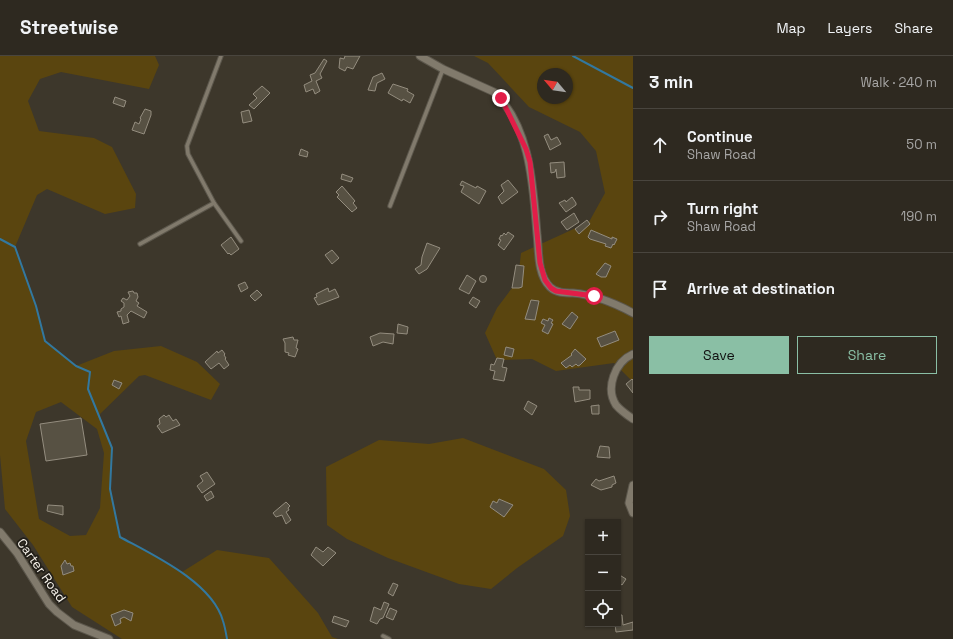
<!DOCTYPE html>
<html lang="en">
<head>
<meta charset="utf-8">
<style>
  body { margin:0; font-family:"Space Grotesk",sans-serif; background:#3a352d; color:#f1f3f6 }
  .controls { position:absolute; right:12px; bottom:12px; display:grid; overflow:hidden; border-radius:0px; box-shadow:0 1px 3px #0004 }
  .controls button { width:36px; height:36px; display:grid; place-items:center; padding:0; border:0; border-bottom:1px solid #49453e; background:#2e2920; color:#f1f3f6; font:20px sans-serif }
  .compass { position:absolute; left:537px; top:12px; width:36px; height:36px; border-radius:50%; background:#2e2920; box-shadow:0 1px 3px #0004; rotate:299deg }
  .stop { position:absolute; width:12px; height:12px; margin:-9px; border:3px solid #e11d48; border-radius:50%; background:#fff }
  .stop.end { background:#e11d48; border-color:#fff; box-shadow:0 1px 4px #0008 }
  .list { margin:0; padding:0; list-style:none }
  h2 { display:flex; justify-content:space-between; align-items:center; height:52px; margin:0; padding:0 16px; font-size:17px }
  h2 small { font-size:13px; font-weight:400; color:#a7a6a5 }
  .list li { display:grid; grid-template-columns:26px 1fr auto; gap:12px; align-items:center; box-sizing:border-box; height:72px; padding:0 16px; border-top:1px solid #49453e }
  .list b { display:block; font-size:15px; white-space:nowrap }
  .list p { margin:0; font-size:13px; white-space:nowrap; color:#a7a6a5 }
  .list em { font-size:13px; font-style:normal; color:#a7a6a5 }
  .actions { display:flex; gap:8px; padding:12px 16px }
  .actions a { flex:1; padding:9px 0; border:1px solid #8abfa5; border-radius:0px; text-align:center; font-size:14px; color:#8abfa5 }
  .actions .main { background:#8abfa5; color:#111 }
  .icon { flex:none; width:22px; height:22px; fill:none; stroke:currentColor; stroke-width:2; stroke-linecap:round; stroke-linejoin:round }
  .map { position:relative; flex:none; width:633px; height:583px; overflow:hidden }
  header { display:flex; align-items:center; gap:24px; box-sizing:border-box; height:56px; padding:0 20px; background:#2e2920; border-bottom:1px solid #49453e }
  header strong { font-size:19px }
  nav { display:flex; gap:22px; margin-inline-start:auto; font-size:14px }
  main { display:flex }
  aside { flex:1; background:#2e2920 }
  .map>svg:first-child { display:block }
  .green { fill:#5a450f; fill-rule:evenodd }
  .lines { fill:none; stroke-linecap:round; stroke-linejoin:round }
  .stream { stroke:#3278a0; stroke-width:2 }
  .building { fill:#575143; stroke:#948d7f }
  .service-casing { stroke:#5b564b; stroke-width:5.5 }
  .minor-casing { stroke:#5b564b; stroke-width:9 }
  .service { stroke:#817a6c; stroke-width:3.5 }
  .minor { stroke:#817a6c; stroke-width:7 }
  .route { stroke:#e11d48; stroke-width:5 }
  .labels { text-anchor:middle; stroke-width:3.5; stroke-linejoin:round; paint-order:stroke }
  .street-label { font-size:13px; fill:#f8f4ec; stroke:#221f19 }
</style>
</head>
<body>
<header>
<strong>Streetwise</strong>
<nav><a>Map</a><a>Layers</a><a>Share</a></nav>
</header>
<main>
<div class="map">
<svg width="633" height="583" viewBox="0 0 633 583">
  <rect width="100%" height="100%" fill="#3d372b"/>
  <g class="green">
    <path d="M0 0H155L159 9 149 33 61 16 40 23 28 45 39 75 94 82 112 91 136 138 135 152 105 158 47 133 37 139 15 191 36 250 45 285 76 310 114 295 161 290 197 306 220 328 211 344 145 319 139 320 99 359 112 392 110 433 120 480 182 516 217 494 269 502 318 557 332 581 338 583H122L72 551 33 489 5 453 0 399ZM61 346 97 373 104 397 100 452 86 479 70 480 39 463 26 385 36 356Z"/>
    <path d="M474 0H633V326L614 307 556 315 532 303 497 304 485 277 497 252 518 224 521 197 589 166 605 137 596 95 580 76 529 51 488 7ZM543 18H567V42H543Z"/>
    <path d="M463 382 544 413 566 434 570 460 563 480 517 512 491 533 459 528 388 502 347 483 327 469 326 411 379 384 429 388Z"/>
  </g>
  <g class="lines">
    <g class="stream">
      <path d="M573 0 633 32"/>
      <path d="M0 183 15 191 36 250 45 285 76 310 90 316 88 333 112 392 110 433 120 481C153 499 212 526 223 565 225 571 226 577 227 583"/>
    </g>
  </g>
  <g class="building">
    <path d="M345 0H360L353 13 347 11 345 15 339 12 340 2 344 3Z"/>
    <path d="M324 3 327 5 320 18 322 22 316 25 320 35 315 38 313 33 306 36 304 29 312 25 310 19 315 17Z"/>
    <path d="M382 17 385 23 377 27 375 35 368 34 373 21Z"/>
    <path d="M393 28 408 33 407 35 414 39 410 47 403 43 402 45 388 37Z"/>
    <path d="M262 30 270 37 254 53 249 49 257 42 253 38Z"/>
    <path d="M115 41 126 45 124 51 113 47Z"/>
    <path d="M145 53 151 55V59L144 78 132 74 135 66 139 68 141 63 140 62Z"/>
    <path d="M249 54 252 65 243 67 241 56Z"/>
    <path d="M548 78 551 84 557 81 561 88 550 94 544 80Z"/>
    <path d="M301 93 308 96 307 101 299 99Z"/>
    <path d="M564 106 565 121 557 122 556 113 555 116 551 117 550 107Z"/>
    <path d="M342 118 353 122 351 126 341 123Z"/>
    <path d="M508 124 518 136 502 148 498 141 504 135 501 129Z"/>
    <path d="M462 125 476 132 477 130 486 135 479 148 461 136 464 130 460 129Z"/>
    <path d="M342 130 355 145 353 147 357 152 352 156 337 141 339 139 336 136Z"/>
    <path d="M572 141 576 147V149L566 156 559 147 565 144 566 146Z"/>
    <path d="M574 157 579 166 567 174 561 166Z"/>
    <path d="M587 164 590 168 579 178 575 173Z"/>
    <path d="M591 174 612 183V181L617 183 614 189 613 188 611 192 605 190 606 188 590 183 588 181Z"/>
    <path d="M508 176 514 180 504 194 498 189 501 184 499 183 501 179 502 180 504 177 506 179Z"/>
    <path d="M231 181 239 193 231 199 229 197 228 198 221 189Z"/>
    <path d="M427 187 440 192 427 213 419 218 415 213 421 209 422 201Z"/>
    <path d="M332 194 339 202 332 208 325 199Z"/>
    <path d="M605 207 611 210 606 221H601L596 218Z"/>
    <path d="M516 209 524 210 522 231 519 232H512Z"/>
    <path d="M467 219 476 225 469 238 459 233Z"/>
    <circle cx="483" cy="223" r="3.5"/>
    <path d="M245 226 248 232 241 236 238 229Z"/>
    <path d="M328 232 329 236 335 233 339 241 318 249 314 242 317 241 316 238Z"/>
    <path d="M257 234 262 239 255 245 250 240Z"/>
    <path d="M133 235 134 237H137L138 241 136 245 139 247 137 250 147 256 144 262 131 255 127 259 129 266 123 268 121 260 119 261 117 256 121 255V253L124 251V247L121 245 123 242 127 244 130 240 128 236Z"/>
    <path d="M473 241 480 245 476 252 469 247Z"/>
    <path d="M531 244 539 245 535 264 525 263Z"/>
    <path d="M572 256 578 261 570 273 562 268Z"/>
    <path d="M549 262 553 264 551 267 553 268 548 278 542 275 545 269 541 267 543 263 548 265Z"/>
    <path d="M398 268 408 271 407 278 397 277Z"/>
    <path d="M615 275 619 284 601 291 597 282Z"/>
    <path d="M380 277 394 278 393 288 383 286 373 290 370 281Z"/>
    <path d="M293 281 294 284H298L296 292 298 293 295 301 288 299 289 297 285 296V287L283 283Z"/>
    <path d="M506 291 514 293 512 301 504 299Z"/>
    <path d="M575 293 586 303 580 309 578 310 576 308 572 311 570 309 566 312 561 307 572 299 571 298Z"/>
    <path d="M222 294 225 298 224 299 226 302 225 303 229 309 224 313 219 307 211 313 205 306 217 295 218 297Z"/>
    <path d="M497 302 504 303 502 311 507 312 504 325 493 323 495 315 490 314 491 308 494 309Z"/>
    <path d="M632 323 633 324V337L626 328Z"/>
    <path d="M114 324 122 327 119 333 112 329Z"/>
    <path d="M573 331H579V334H590V343L575 346Z"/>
    <path d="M528 345 537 350 532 359 524 353Z"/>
    <path d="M599 349V358H592L591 350Z"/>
    <path d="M164 359 166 361 169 359 173 365 176 363 180 369 162 377 157 370 160 368 159 363Z"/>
    <path d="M81 362 87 399 46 405 40 368Z"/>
    <path d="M600 390 609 391 610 402 597 401Z"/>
    <path d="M207 416 215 428 202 437 197 430 203 425 200 420Z"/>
    <path d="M614 420 616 427 612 429V431L601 434 591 429 596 423 599 425Z"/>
    <path d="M211 435 214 441 207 445 204 440Z"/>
    <path d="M499 443 513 449 504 461 490 451 493 445 497 447Z"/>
    <path d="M286 446 290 450 288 452 289 454 286 456 291 464 286 468 282 459 276 461 273 457Z"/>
    <path d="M48 449 63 450V459L47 455Z"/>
    <path d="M316 491 323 496 328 491 336 497 323 510 311 499Z"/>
    <path d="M65 504 67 508 70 507 71 510H73L74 515 63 519 61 510Z"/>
    <path d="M618 518 626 523 622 529 618 526Z"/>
    <path d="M393 527 398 529 393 540 388 537Z"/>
    <path d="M384 546 389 548 383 562 380 563 377 568 370 565 374 551 381 554Z"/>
    <path d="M390 552 397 555 393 564 386 561Z"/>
    <path d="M124 554 133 557 131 565 124 561 120 563 121 567 115 570 111 559Z"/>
    <path d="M618 559H622L623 569 633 566V574L616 576 615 568H618Z"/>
    <path d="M334 560 349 565 346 571 332 566Z"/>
  </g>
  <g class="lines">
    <g class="service-casing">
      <g id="service">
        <path d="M221 0 187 90 188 98 214 147 241 185"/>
        <path d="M390 150 443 13"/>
        <path d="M140 188 214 147"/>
        <path d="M383 580 389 583"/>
      </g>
    </g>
    <g class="minor-casing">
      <g id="minor">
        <path d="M420 0 443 13 494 36C531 71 533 131 537 178 539 195 537 218 550 231 556 237 565 237 573 237 595 239 613 246 633 257"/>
        <path d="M633 298C615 306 605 332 616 349 621 355 627 359 633 363"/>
        <path d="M633 429 629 447 633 457"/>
        <path d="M0 476 17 497 49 548 57 556 74 569 109 583"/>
      </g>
    </g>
    <use href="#service" class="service"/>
    <use href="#minor" class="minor"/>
  </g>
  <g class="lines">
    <path class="route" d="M501 42 526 93 530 106 540 207 545 224 551 232 556 235 594 240"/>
  </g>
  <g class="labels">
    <g class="street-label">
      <text transform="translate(42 514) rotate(55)" y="5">Carter Road</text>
    </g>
  </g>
</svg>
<div class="controls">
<button>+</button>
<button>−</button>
<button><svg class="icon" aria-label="locate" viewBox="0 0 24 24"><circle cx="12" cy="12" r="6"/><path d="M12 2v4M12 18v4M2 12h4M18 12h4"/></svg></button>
</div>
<svg class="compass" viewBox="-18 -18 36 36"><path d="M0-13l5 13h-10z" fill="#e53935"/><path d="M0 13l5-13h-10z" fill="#a7a6a5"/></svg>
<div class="stop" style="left:594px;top:240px"></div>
<div class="stop end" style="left:501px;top:42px"></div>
</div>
<aside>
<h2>3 min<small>Walk · 240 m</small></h2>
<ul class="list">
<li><svg class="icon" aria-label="ahead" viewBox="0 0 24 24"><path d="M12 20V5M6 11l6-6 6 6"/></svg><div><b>Continue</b><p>Shaw Road</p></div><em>50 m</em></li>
<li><svg class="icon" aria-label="right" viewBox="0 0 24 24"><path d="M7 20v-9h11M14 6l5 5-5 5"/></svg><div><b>Turn right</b><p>Shaw Road</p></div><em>190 m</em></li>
<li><svg class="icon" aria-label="arrive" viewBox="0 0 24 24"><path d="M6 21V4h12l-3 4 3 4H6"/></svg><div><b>Arrive at destination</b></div></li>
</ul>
<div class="actions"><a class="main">Save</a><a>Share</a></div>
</aside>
</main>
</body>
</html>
